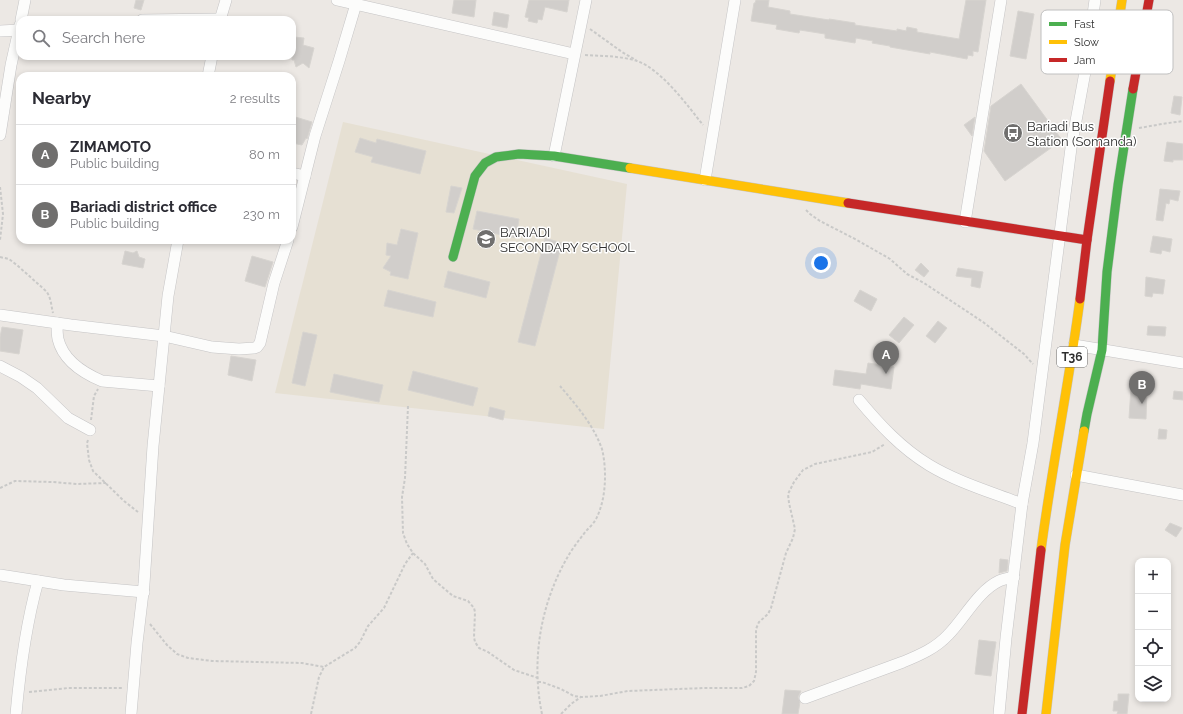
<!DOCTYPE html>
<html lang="en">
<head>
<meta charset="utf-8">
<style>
  body { margin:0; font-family:Raleway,sans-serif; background:#f7f7f7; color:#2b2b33 }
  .controls { position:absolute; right:12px; bottom:12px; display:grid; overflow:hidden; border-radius:8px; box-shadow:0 2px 6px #0003 }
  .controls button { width:36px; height:36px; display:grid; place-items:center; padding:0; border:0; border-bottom:1px solid #e1e1e2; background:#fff; color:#2b2b33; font:20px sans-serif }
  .you { position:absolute; left:821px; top:263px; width:14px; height:14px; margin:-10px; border:3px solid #fff; border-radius:50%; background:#1a73e8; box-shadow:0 0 0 6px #1a73e833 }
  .badge { display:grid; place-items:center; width:26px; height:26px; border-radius:50%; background:#706f6e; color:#fff; font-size:13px; font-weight:700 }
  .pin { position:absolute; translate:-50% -33px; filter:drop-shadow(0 1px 2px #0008) }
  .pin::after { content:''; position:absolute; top:21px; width:14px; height:12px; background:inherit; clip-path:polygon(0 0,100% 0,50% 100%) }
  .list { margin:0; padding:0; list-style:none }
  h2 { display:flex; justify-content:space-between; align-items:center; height:52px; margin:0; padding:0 16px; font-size:17px }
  h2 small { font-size:13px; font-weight:400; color:#7c7c81 }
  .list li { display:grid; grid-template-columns:26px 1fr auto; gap:12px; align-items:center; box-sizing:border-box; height:60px; padding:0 16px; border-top:1px solid #e1e1e2 }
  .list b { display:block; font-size:15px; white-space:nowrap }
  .list p { margin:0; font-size:13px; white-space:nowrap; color:#7c7c81 }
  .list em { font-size:13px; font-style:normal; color:#7c7c81 }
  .icon { flex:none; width:22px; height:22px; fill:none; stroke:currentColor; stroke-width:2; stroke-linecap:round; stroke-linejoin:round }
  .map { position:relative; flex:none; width:1183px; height:714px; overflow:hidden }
  .search { position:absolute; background:#fff; box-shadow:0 2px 6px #0003; left:16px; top:16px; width:280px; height:44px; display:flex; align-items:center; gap:10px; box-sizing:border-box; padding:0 14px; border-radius:12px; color:#7c7c81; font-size:15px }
  .panel { position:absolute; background:#fff; box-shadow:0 2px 6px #0003; left:16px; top:72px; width:280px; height:172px; border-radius:12px }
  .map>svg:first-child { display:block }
  .education { fill:#e6e0d3 }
  .building { fill:#d1cecb; stroke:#d7d4d0 }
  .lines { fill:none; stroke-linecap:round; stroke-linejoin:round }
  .street-casing { stroke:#c5c4c5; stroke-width:12 }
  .fast-casing { stroke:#c5c4c5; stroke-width:10 }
  .slow-casing { stroke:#c5c4c5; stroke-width:10 }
  .jam-casing { stroke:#c5c4c5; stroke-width:10 }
  .path { stroke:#c9c9c8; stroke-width:2; stroke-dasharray:3 2; stroke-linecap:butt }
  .street { stroke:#fcfcfb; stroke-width:11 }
  .fast { stroke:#4caf50; stroke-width:9 }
  .slow { stroke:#ffc107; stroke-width:9 }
  .jam { stroke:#c62828; stroke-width:9 }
  .labels { text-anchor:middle; stroke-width:3; stroke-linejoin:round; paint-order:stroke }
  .shield { fill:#fff; stroke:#6d6d6d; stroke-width:1 }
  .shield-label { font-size:12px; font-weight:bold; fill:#2e2e2e }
  .poi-label { font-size:13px; fill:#2e2e2e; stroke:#fff; text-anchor:start }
  .key { fill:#fff; stroke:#c0c0c0; stroke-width:1 }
  .key-label { font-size:11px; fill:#2e2e2e }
</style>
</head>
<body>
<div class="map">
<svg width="1183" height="714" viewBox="0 0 1183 714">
  <rect width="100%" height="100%" fill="#ece8e4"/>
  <path class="education" d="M343 122 627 184 604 429 275 393Z"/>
  <g class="building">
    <path d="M136 0H144L141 10 134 8Z"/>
    <path d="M454 0H476L474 17 452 13Z"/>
    <path d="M529 0H569L567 12 545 7 542 20 538 19 537 23 528 21 529 18 525 17Z"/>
    <path d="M756 0H769L768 7 790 11V14L829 20V19L855 23V25L897 31V29L906 31 907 27 917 29V32L959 39 966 0H986L978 52 973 51V56L968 55 967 59 930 52V54L890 47V46L872 43 873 41 856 38 855 43 825 38V34L800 30 799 33 776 29 777 25 751 21 754 3H755Z"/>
    <path d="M1018 11 1034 14 1026 59 1010 56Z"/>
    <path d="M494 12 509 15 507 28 492 25Z"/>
    <path d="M294 37 304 38 303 45 314 48 309 68 303 63 296 67 294 60H292V48Z"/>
    <path d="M1021 84 1062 140 1005 181 984 151 991 106Z"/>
    <path d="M1174 96 1182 97 1180 115 1171 113Z"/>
    <path d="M292 116 312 122 307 139 306 138 302 145 292 143Z"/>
    <path d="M975 117 972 136 964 125Z"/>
    <path d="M360 138 376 143 377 139 426 151 420 174 371 162 373 157 355 152Z"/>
    <path d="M1167 142 1183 144V160H1173V162L1164 161Z"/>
    <path d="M451 186 462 188 454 213 446 212Z"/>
    <path d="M1160 189 1180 191 1178 201 1170 199 1169 204 1166 203 1163 221 1156 220Z"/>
    <path d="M477 211 519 219 516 238 473 229Z"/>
    <path d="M401 229 418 233 408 279 390 275 391 272 383 268 391 256 386 255 387 243 397 245Z"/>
    <path d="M1153 236 1172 239 1170 252 1162 250 1161 254 1150 252Z"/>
    <path d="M545 238 562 243 535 346 518 342Z"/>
    <path d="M125 251 133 253 137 251 139 257 145 259 143 268 122 264Z"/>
    <path d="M252 256 273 262 265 287 245 281Z"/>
    <path d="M921 263 929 271 924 277 915 270Z"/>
    <path d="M958 268 983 272 980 288 971 286 972 278 956 276Z"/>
    <path d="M448 271 490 282 486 298 444 287Z"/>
    <path d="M1146 277 1165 280 1163 294 1153 293 1152 297 1145 296Z"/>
    <path d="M388 290 436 302 433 317 384 306Z"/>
    <path d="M860 290 877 299 871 311 854 301Z"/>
    <path d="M904 317 914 325 899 343 889 335Z"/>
    <path d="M938 321 947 328 935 343 926 336Z"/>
    <path d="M1148 326 1166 327 1165 336 1147 335Z"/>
    <path d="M2 327 23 330 19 354 0 351V337Z"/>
    <path d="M303 332 317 335 305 386 292 383Z"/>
    <path d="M231 356 256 360 252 381 228 375Z"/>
    <path d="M868 363 894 367 891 389 861 384 860 389 833 385 835 370 866 374Z"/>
    <path d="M413 371 478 388 473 406 408 390Z"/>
    <path d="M334 374 383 385 379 402 330 392Z"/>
    <path d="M1131 388 1147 389 1146 419 1129 418Z"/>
    <path d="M1174 391 1183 392V400L1173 399Z"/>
    <path d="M490 407 505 411 503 420 488 416Z"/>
    <path d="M1159 429 1167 430 1166 439H1158Z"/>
    <path d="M1170 523 1182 528 1176 537 1165 530Z"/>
    <path d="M1000 559 1008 560V563L1007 571 999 573Z"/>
    <path d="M979 640 996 642 991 676 975 674Z"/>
    <path d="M785 690 801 691 798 697 800 702 798 714H782Z"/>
    <path d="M1118 694H1129L1127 714H1117L1118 711H1113L1114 701H1118Z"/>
  </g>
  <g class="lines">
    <g class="street-casing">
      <g id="street">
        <path d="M337 0 574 54"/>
        <path d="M21 20 25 0"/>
        <path d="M142 20 220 19"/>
        <path d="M220 20 226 0"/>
        <path d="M0 31 20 30"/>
        <path d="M208 76 212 56"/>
        <path d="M0 135 11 65 20 25"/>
        <path d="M554 156 586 0"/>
        <path d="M292 173 305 176"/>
        <path d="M705 180 735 0"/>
        <path d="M965 222 1001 0"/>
        <path d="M292 227 315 136 339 61 356 4"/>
        <path d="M0 315 71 325 164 336 212 347 239 349 254 348 257 347 260 343 274 283 288 240"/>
        <path d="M57 323C57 328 57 334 58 339 63 360 83 373 102 381L159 386"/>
        <path d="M1074 345 1183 363"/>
        <path d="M0 366 21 377 37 388 68 418 90 430"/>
        <path d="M859 400C879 424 901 448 929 465 957 482 991 492 1022 504"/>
        <path d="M1076 475 1183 495"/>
        <path d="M0 575 64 585 144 592"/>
        <path d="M805 698 903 662C920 655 936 648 948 635 964 619 978 591 999 581 1003 579 1009 578 1014 577"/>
        <path d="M16 714C20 669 26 624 38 581"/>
        <path d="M131 714 137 643 144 584 153 446 168 296 178 240"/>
        <path d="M999 714 1006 638 1022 504 1033 443 1071 148 1085 72 1095 0"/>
      </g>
    </g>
    <g class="fast-casing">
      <g id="fast">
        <path d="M453 257 475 176 485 163 496 157 519 154 554 156 630 168"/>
        <path d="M1084 431 1087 414 1102 350 1107 272 1118 185 1133 89"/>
      </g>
    </g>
    <g class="slow-casing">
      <g id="slow">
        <path d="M1110 81 1122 0"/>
        <path d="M630 168 848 203"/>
        <path d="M1041 550C1052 466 1069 383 1080 299"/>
        <path d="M1046 714 1065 545 1084 431"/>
      </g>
    </g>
    <g class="jam-casing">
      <g id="jam">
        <path d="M1133 89 1149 0"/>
        <path d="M848 203 1087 240"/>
        <path d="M1080 299 1087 240 1110 81"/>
        <path d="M1022 714 1041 550"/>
      </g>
    </g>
    <g class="path">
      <path d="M590 29 622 52 636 60"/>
      <path d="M585 55C603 56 621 56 637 61 661 69 688 106 703 125"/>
      <path d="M1139 128 1162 124 1183 121"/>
      <path d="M0 187 3 214 0 240"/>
      <path d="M806 210 810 214 820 221 857 240 890 259 907 274 924 283 983 322 1024 354 1033 364"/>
      <path d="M0 257 9 259 18 266 46 291C51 297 51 305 53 313"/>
      <path d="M408 406 405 478 402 497 403 533 407 544 413 553 425 564 433 579 453 596 468 601 474 608 475 612 474 637 475 642 479 648 488 652 514 670 538 678"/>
      <path d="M91 420 94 396 98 389"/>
      <path d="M88 440 87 443 89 460 93 471 124 501 138 512"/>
      <path d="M0 488 15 481 52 482 77 484 106 483"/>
      <path d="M150 624 167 645 177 654 188 658 212 661 302 663 324 667"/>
      <path d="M538 682H542L561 689 574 696 581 697 600 696 628 691 704 688H742L749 686 754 681 756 672V629L759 622 768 614 771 608 786 553 793 538 795 529 789 503 788 494 794 482 803 470 815 464 872 452 885 444"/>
      <path d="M29 692 68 688H122"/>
      <path d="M311 714 319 677 324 667 355 648 360 642 368 626 384 608 405 564 413 553"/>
      <path d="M542 714C531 662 540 605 567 558 572 549 579 540 586 531 590 527 595 522 597 517 603 504 605 490 605 476 605 467 604 457 602 449 593 424 576 405 560 386"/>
      <path d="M561 714 571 704 581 697"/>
    </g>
    <use href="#street" class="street"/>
    <use href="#fast" class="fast"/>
    <use href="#slow" class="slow"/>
    <use href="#jam" class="jam"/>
  </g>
  <defs>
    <g id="bus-disc" transform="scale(1)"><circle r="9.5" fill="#706f6e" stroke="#fff"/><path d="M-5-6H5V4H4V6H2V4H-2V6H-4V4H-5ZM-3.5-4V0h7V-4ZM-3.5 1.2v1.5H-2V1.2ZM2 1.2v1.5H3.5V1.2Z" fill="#fff"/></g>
    <g id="school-disc" transform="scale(1)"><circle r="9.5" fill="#706f6e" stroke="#fff"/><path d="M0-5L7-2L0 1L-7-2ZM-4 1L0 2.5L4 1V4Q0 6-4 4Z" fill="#fff"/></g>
  </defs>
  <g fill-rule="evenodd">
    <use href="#bus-disc" x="1013" y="133"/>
    <use href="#school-disc" x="486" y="239"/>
  </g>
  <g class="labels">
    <rect class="shield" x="1057" y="347" width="30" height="20" rx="3"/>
    <g class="shield-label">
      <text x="1072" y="361">T36</text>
    </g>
    <g class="poi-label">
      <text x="1027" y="131">Bariadi Bus<tspan x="1027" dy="15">Station (Somanda)</tspan></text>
      <text x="500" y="237">BARIADI<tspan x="500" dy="15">SECONDARY SCHOOL</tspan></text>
    </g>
  </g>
  <rect x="1041" y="10" width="132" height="64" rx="6" class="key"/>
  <rect x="1049" y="22" width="18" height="4" fill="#4caf50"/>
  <rect x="1049" y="40" width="18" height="4" fill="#ffc107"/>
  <rect x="1049" y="58" width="18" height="4" fill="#c62828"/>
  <g class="key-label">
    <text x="1074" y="28">Fast</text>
    <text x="1074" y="46">Slow</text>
    <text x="1074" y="64">Jam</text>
  </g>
</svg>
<div class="controls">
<button>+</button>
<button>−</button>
<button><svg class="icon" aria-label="locate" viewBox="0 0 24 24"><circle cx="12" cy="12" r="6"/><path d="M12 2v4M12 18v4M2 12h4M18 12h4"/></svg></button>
<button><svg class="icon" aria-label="layers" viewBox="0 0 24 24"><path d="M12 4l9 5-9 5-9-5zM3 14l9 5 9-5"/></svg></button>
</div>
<div class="you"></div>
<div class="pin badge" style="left:886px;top:374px">A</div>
<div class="pin badge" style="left:1142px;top:404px">B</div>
<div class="search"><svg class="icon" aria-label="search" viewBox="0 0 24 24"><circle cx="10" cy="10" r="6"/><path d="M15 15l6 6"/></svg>Search here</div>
<section class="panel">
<h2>Nearby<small>2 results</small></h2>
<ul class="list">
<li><span class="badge">A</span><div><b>ZIMAMOTO</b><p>Public building</p></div><em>80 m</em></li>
<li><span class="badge">B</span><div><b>Bariadi district office</b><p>Public building</p></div><em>230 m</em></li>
</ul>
</section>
</div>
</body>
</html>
